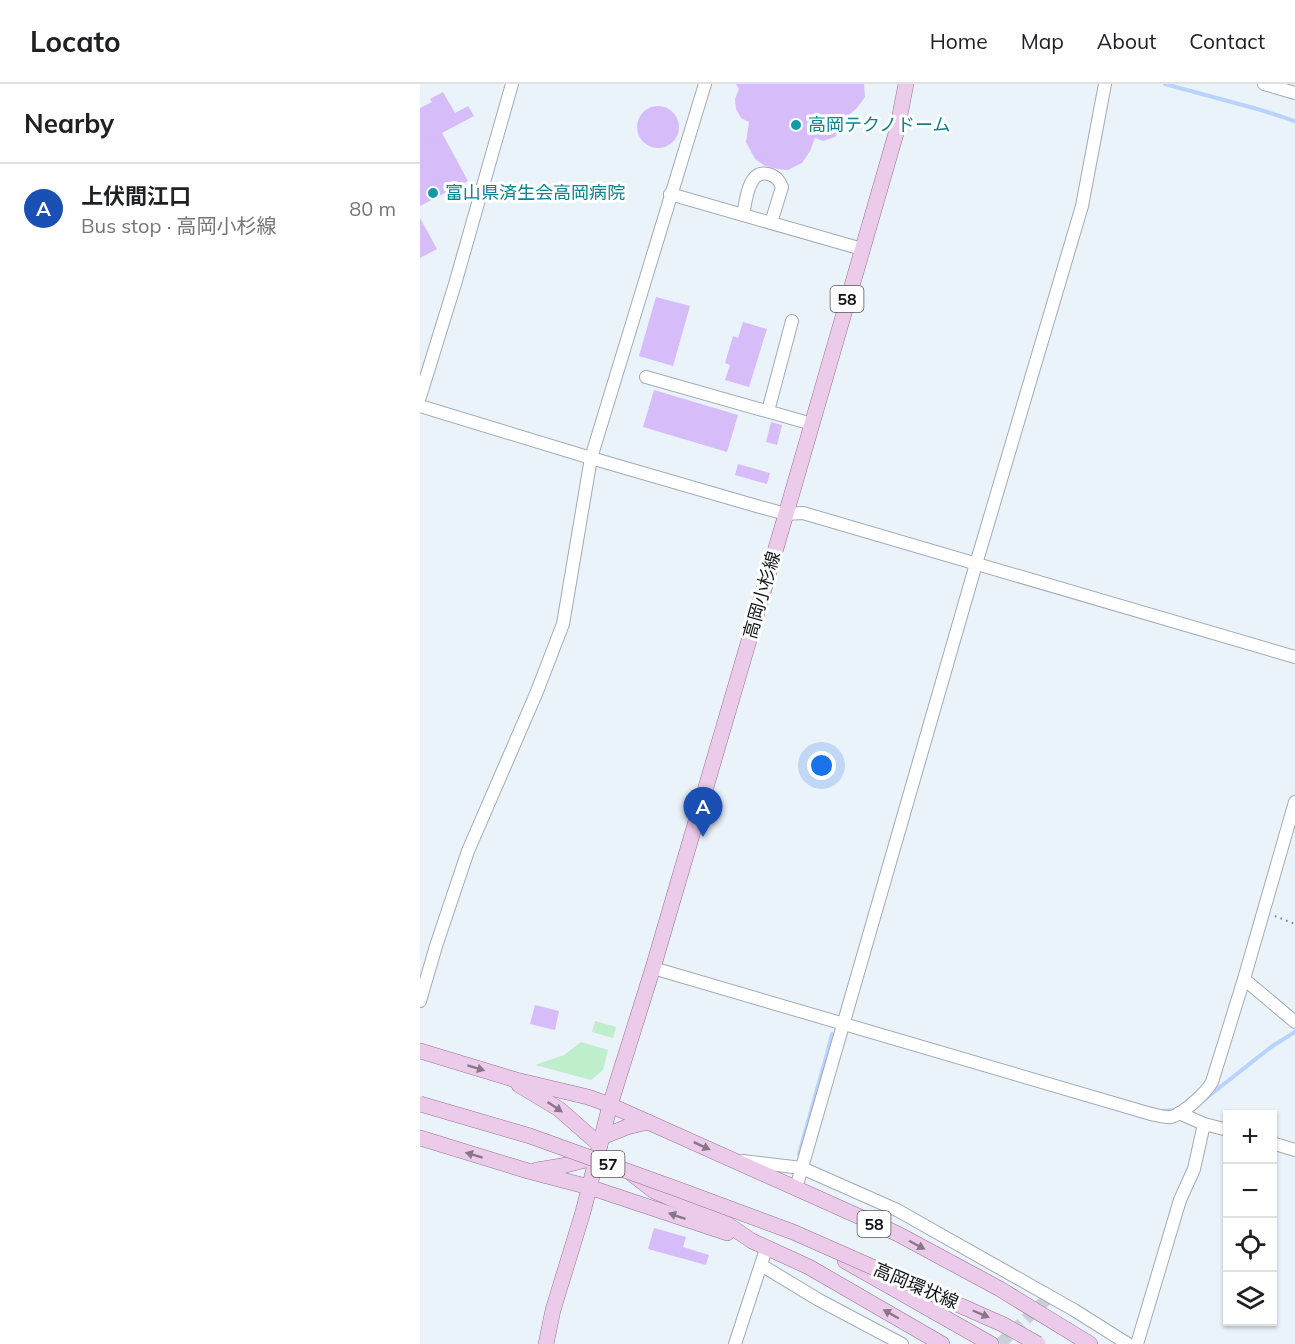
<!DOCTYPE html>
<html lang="en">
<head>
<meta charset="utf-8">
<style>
  body { margin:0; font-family:Mulish,"Noto Sans JP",sans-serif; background:#f6f6f6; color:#202124 }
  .controls { position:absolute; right:18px; bottom:18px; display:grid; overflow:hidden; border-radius:0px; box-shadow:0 2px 4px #0004 }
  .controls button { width:54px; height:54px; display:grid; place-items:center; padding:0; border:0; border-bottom:2px solid #e0e0e0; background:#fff; color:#202124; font:30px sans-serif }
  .you { position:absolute; left:402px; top:682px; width:21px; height:21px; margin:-15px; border:4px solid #fff; border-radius:50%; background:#1a73e8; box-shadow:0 0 0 9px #1a73e833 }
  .badge { display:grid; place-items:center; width:39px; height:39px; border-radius:50%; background:#2563eb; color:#fff; font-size:20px; font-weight:700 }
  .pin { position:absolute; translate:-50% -50px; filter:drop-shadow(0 2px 3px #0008) }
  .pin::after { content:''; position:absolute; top:32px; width:21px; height:18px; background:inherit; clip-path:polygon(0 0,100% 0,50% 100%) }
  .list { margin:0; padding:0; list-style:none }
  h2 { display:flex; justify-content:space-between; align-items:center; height:78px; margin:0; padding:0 24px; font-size:26px }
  h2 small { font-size:20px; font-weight:400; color:#757577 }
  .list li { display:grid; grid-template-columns:39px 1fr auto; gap:18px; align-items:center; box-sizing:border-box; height:90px; padding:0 24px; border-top:2px solid #e0e0e0 }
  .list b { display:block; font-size:22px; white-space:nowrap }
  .list p { margin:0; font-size:20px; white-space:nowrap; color:#757577 }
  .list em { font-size:20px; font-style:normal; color:#757577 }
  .icon { flex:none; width:33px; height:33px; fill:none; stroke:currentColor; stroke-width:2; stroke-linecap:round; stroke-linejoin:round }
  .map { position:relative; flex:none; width:875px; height:1260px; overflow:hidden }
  header { display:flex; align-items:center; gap:36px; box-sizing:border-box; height:84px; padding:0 30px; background:#fff; border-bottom:2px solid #e0e0e0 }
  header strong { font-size:28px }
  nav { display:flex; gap:33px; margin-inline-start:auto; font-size:21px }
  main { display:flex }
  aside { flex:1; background:#fff }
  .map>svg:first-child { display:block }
  .green { fill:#bfeecc }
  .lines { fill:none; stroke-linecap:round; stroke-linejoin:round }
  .stream { stroke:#b8d3ff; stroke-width:4 }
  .building { fill:#d7bcfa }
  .minor-tunnel { stroke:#c9d0d7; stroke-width:12; stroke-dasharray:12 6; stroke-linecap:butt }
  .minor-casing { stroke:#a3aab2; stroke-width:14 }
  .major-casing { stroke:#967294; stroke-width:16 }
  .path { stroke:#7a7f84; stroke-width:2; stroke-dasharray:1.5 4.5; stroke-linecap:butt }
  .minor { stroke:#fff; stroke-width:12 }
  .major { stroke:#eccae9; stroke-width:15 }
  .major-bridge-casing { stroke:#967294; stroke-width:16; stroke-linecap:butt }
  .major-bridge { stroke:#eccae9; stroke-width:15 }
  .oneway { fill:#887689 }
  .culture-dot { fill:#0f9aa8; stroke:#fefefe; stroke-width:2 }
  .labels { text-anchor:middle; stroke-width:6; stroke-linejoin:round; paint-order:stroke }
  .shield { fill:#fefefe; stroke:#56575a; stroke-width:1.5 }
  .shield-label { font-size:16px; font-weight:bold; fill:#0e1013 }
  .culture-label { font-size:18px; fill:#0d838f; stroke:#fefefe; text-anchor:start }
  .street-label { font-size:18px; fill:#0e1013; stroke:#fefefe }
</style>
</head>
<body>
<header>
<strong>Locato</strong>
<nav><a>Home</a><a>Map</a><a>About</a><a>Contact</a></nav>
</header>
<main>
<aside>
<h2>Nearby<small></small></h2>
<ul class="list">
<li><span class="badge" style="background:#1a4fb4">A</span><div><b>上伏間江口</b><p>Bus stop · 高岡小杉線</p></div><em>80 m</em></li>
</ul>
</aside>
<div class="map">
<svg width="875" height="1260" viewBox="0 0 875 1260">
  <rect width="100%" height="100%" fill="#eaf2fa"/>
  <g class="green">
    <path d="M175 937 196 943 193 954 172 948Z"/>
    <path d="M161 958 188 966 183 986 171 996 115 981 144 971Z"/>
  </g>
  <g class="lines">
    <g class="stream">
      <path d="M745 0 841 26 875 37"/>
      <path d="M785 1015 851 963 875 948"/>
      <path d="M741 1027 757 1026"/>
      <path d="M379 1070 407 970 412 950 418 951"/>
    </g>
  </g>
  <g class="building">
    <path d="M316 0H444L445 13 436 25 425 34 422 44 415 53 403 57 395 54 390 67 382 79 368 86 358 85 345 82 335 75 326 58 329 38 321 34 316 25 315 15 319 5Z"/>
    <path d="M23 8 35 29 48 22 54 32 22 49 48 97 0 122V24L12 18 10 15Z"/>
    <circle cx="238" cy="43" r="21"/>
    <path d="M0 134 17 165 0 174Z"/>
    <path d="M236 213 270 222 253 282 219 272Z"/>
    <path d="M323 238 347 245 329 303 305 296 310 281 305 279 313 252 318 254Z"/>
    <path d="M234 306 318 331 307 368 223 343Z"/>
    <path d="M351 338 362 341 357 361 346 358Z"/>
    <path d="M318 380 350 389 347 400 315 391Z"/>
    <path d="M115 921 139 927 135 946 110 940Z"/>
    <path d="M234 1144 266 1153 263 1163 289 1171 286 1181 228 1165Z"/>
  </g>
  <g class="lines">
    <path class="minor-tunnel" d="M580 1260 629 1213"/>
    <g class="minor-casing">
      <g id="minor">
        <path d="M844 0 875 9"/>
        <path d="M250 110 442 165"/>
        <path d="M323 131C326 117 328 85 348 90 356 92 359 96 362 103L351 139"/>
        <path d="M226 293 392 340"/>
        <path d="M0 313 35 200 92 0"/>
        <path d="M0 322 171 374 340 423 366 430 383 429 875 573"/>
        <path d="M348 327 372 237"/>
        <path d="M233 884 731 1030C737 1031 745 1034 751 1033 763 1030 786 1009 792 998L824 895 875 718"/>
        <path d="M824 895 875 938"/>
        <path d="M0 917 16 862 48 767 116 610 143 540 171 374 285 0"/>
        <path d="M759 1029 784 1040 808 1046"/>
        <path d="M852 1059 875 1066"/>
        <path d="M323 1077 382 1084 477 1126 654 1226 708 1260"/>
        <path d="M376 1104 556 480 662 122 685 0"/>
        <path d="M341 1181 399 1216 482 1260"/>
        <path d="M315 1260 346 1165"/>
        <path d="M717 1260 760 1116 774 1085 784 1040"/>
      </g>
    </g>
    <g class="major-casing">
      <g id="major">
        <path d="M0 967 96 996 168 1013 190 1021 478 1150 580 1205 670 1260"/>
        <path d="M99 1001 139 1025 180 1061"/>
        <path d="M182 1053 207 1043 228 1038"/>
        <path d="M0 1054 108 1087 169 1103 307 1149"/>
        <path d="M117 1086 142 1082 177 1073"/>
        <path d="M212 1090 234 1107 304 1138 332 1157 389 1183 522 1260"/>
        <path d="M425 1177 571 1260"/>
        <path d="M126 1260 133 1226 163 1128 190 1021 233 884 366 430 477 46 486 0"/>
      </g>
    </g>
    <path class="path" d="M855 832 875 840"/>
    <use href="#minor" class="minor"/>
    <use href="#major" class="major"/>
    <g class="major-bridge-casing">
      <path id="major-bridge" d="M0 1020 110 1052 257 1105 373 1148 582 1240 618 1260"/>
    </g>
    <use href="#major-bridge" class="major-bridge"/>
  </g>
  <defs><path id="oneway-solid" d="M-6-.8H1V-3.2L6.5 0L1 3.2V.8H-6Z" transform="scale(1.5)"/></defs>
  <g class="oneway">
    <use href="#oneway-solid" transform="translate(56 984) rotate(17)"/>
    <use href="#oneway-solid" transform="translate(135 1023) rotate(34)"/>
    <use href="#oneway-solid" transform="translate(282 1062) rotate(25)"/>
    <use href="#oneway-solid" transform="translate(54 1071) rotate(-163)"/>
    <use href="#oneway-solid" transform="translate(257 1132) rotate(-161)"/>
    <use href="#oneway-solid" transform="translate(497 1161) rotate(28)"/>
    <use href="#oneway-solid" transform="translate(471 1230) rotate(-150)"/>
    <use href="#oneway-solid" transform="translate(561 1230) rotate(23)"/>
  </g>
  <g class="culture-dot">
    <circle cx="376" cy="41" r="6"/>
    <circle cx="13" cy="109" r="6"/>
  </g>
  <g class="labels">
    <g class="shield">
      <rect x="410.5" y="202" width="33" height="26" rx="4.5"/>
      <rect x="171.5" y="1067" width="33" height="26" rx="4.5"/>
      <rect x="437.5" y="1127" width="33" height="26" rx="4.5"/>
    </g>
    <g class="shield-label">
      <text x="427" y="221">58</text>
      <text x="188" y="1086">57</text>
      <text x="454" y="1146">58</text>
    </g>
    <g class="culture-label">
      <text x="388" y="47">高岡テクノドーム</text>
      <text x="25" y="115">富山県済生会高岡病院</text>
    </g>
    <g class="street-label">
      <text transform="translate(342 511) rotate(-74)" y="6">高岡小杉線</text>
      <text transform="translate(496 1202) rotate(23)" y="6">高岡環状線</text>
    </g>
  </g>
</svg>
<div class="controls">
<button>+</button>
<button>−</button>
<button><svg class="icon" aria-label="locate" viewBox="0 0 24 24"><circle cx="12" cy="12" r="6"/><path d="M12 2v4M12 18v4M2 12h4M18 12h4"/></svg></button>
<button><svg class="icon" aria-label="layers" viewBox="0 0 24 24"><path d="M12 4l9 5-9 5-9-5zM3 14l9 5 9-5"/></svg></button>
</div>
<div class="you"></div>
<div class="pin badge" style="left:283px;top:753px;background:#1a4fb4">A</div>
</div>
</main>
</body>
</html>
